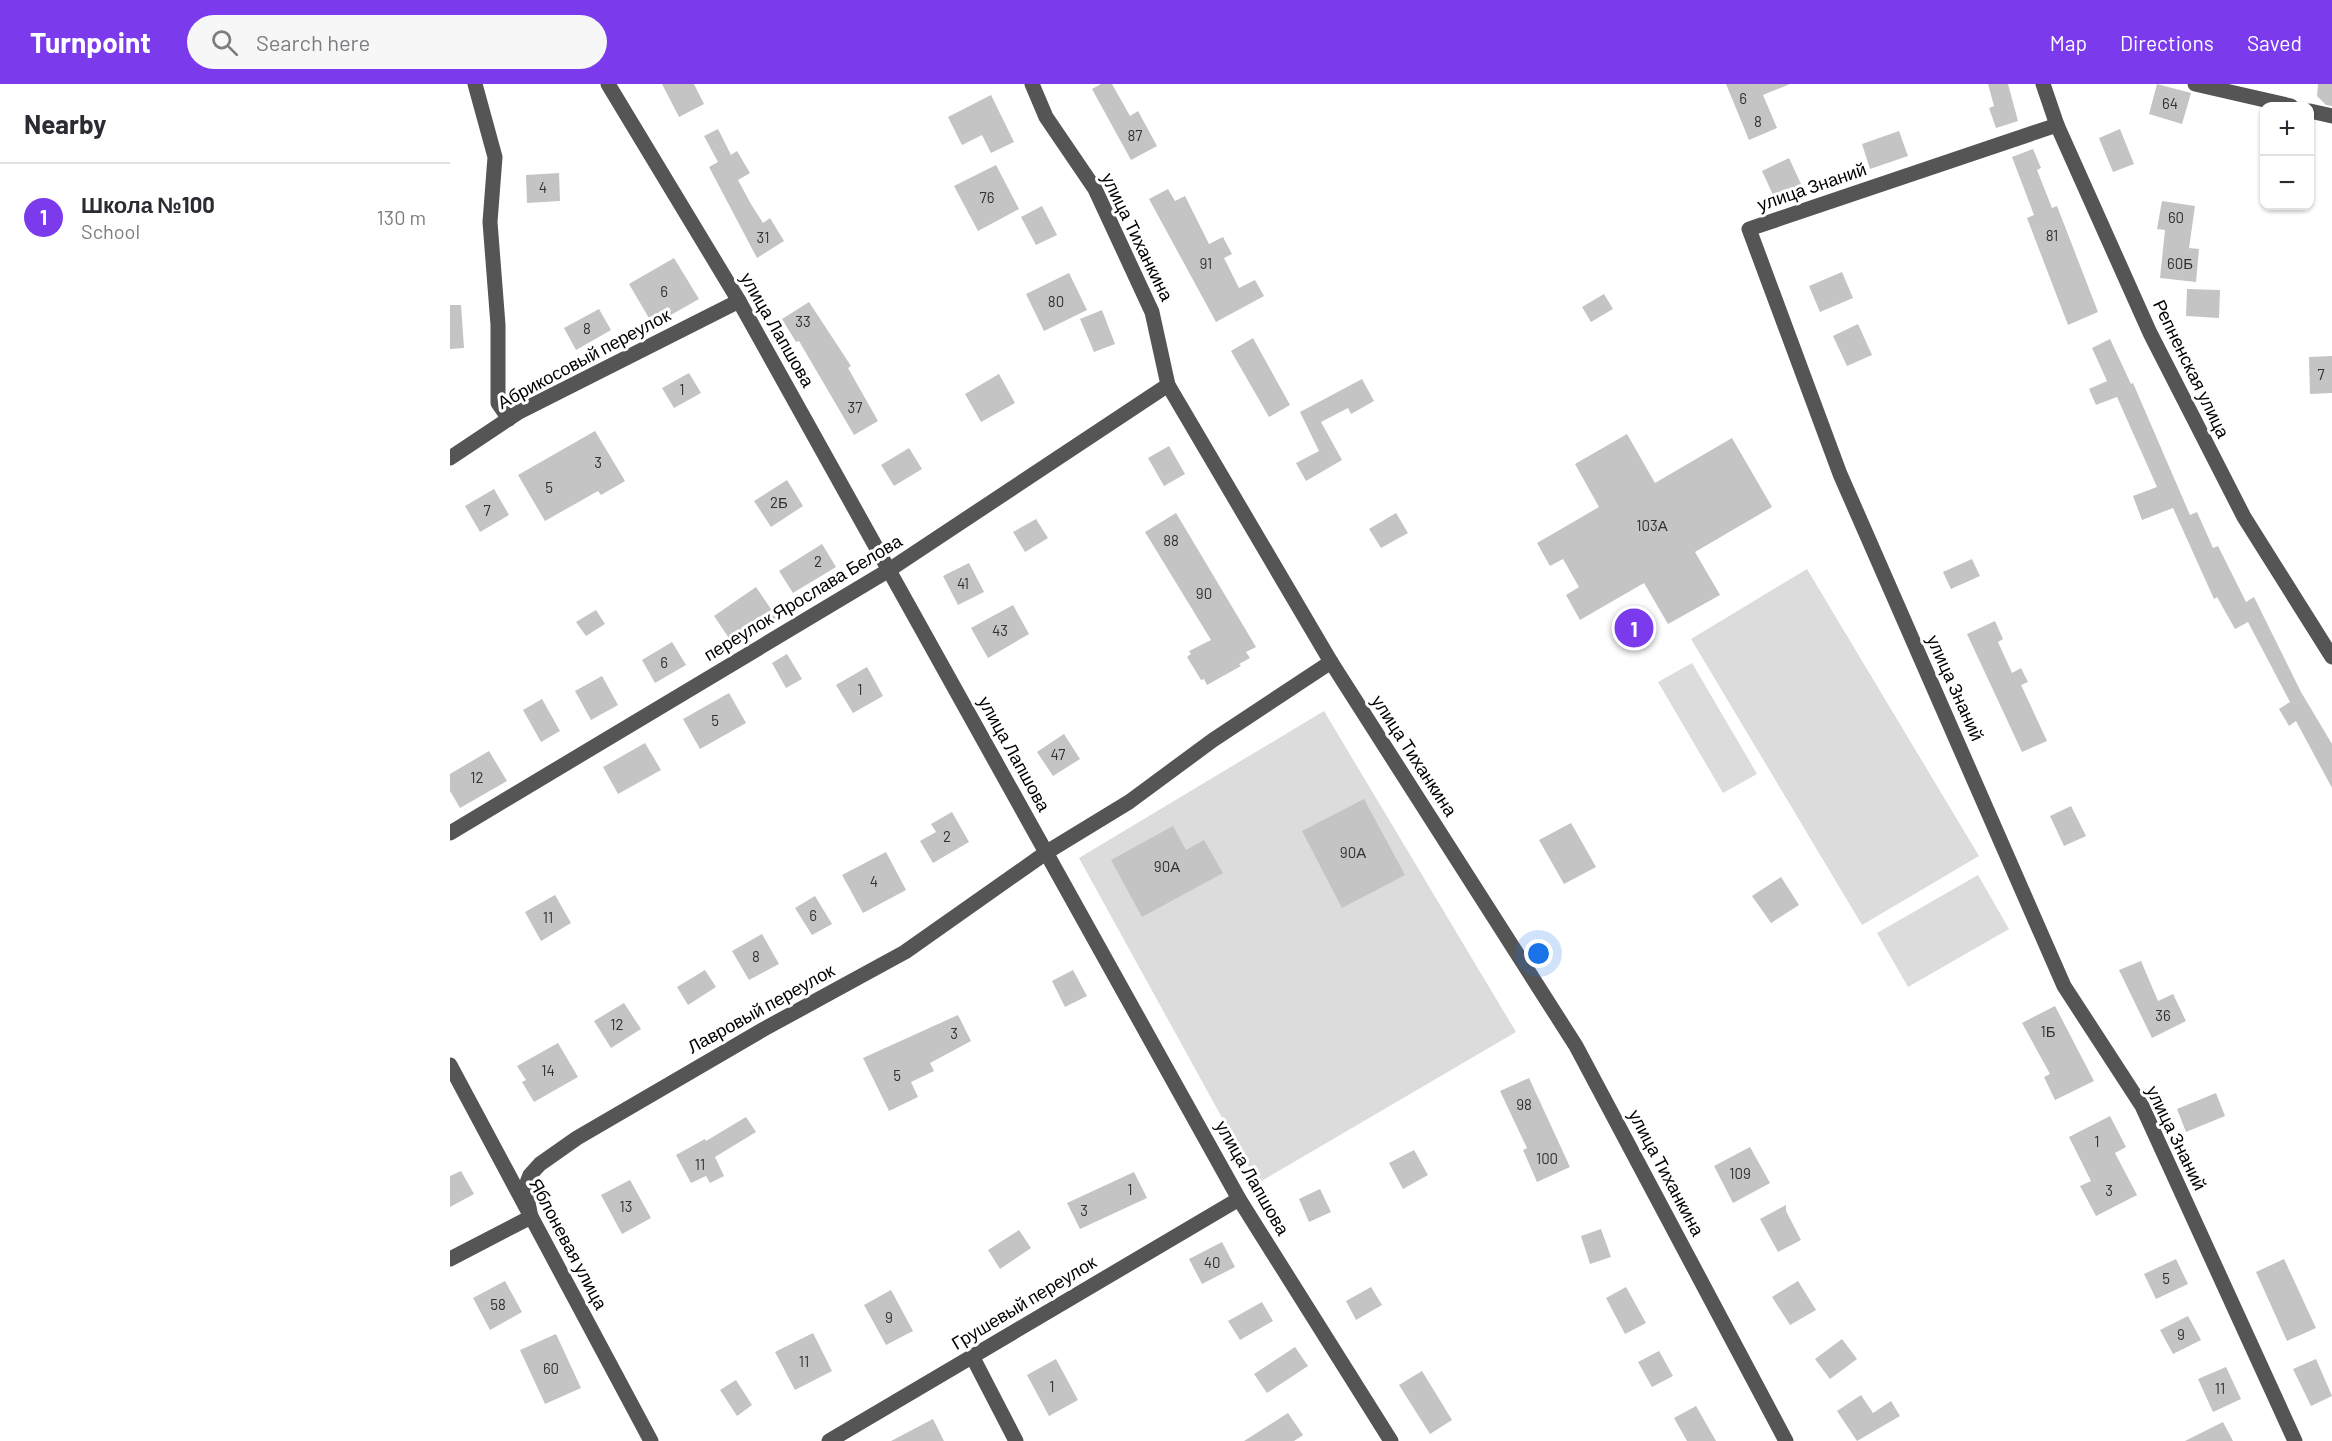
<!DOCTYPE html>
<html lang="en">
<head>
<meta charset="utf-8">
<style>
  body { margin:0; font-family:Barlow,sans-serif; background:#f7f7f7; color:#2b2b33 }
  .controls { position:absolute; right:18px; top:18px; display:grid; overflow:hidden; border-radius:12px; box-shadow:0 2px 4px #0004 }
  .controls button { width:54px; height:54px; display:grid; place-items:center; padding:0; border:0; border-bottom:2px solid #e1e1e2; background:#fff; color:#2b2b33; font:30px sans-serif }
  .you { position:absolute; left:1089px; top:870px; width:21px; height:21px; margin:-15px; border:4px solid #fff; border-radius:50%; background:#1a73e8; box-shadow:0 0 0 9px #1a73e833 }
  .badge { display:grid; place-items:center; width:39px; height:39px; border-radius:50%; background:#7c3aed; color:#fff; font-size:20px; font-weight:700 }
  .pin { position:absolute; translate:-50% -50%; border:3px solid #fff; box-shadow:0 2px 6px #0006 }
  .list { margin:0; padding:0; list-style:none }
  h2 { display:flex; justify-content:space-between; align-items:center; height:78px; margin:0; padding:0 24px; font-size:26px }
  h2 small { font-size:20px; font-weight:400; color:#7c7c81 }
  .list li { display:grid; grid-template-columns:39px 1fr auto; gap:18px; align-items:center; box-sizing:border-box; height:108px; padding:0 24px; border-top:2px solid #e1e1e2 }
  .list b { display:block; font-size:22px; white-space:nowrap }
  .list p { margin:0; font-size:20px; white-space:nowrap; color:#7c7c81 }
  .list em { font-size:20px; font-style:normal; color:#7c7c81 }
  .icon { flex:none; width:33px; height:33px; fill:none; stroke:currentColor; stroke-width:2; stroke-linecap:round; stroke-linejoin:round }
  .map { position:relative; flex:none; width:1882px; height:1357px; overflow:hidden }
  header { display:flex; align-items:center; gap:36px; box-sizing:border-box; height:84px; padding:0 30px; background:#7c3aed; color:#fff }
  header strong { font-size:28px }
  nav { display:flex; gap:33px; margin-inline-start:auto; font-size:21px }
  .search { width:420px; height:54px; background:#f7f7f7; display:flex; align-items:center; gap:15px; box-sizing:border-box; padding:0 21px; border-radius:33px; color:#7c7c81; font-size:22px }
  main { display:flex }
  aside { flex:1; background:#fff }
  .map>svg:first-child { display:block }
  .green { fill:#dcdcdc }
  .building { fill:#c4c4c4 }
  .lines { fill:none; stroke-linecap:round; stroke-linejoin:round }
  .minor { stroke:#555; stroke-width:15 }
  .labels { text-anchor:middle; stroke-width:6; stroke-linejoin:round; paint-order:stroke }
  .number-label { font-size:15px; fill:#313131 }
  .street-label { font-size:18px; fill:#000; stroke:#fff }
</style>
</head>
<body>
<header>
<strong>Turnpoint</strong>
<div class="search"><svg class="icon" aria-label="search" viewBox="0 0 24 24"><circle cx="10" cy="10" r="6"/><path d="M15 15l6 6"/></svg>Search here</div>
<nav><a>Map</a><a>Directions</a><a>Saved</a></nav>
</header>
<main>
<aside>
<h2>Nearby<small></small></h2>
<ul class="list">
<li><span class="badge">1</span><div><b>Школа №100</b><p>School</p></div><em>130 m</em></li>
</ul>
</aside>
<div class="map">
<svg width="1882" height="1357" viewBox="0 0 1882 1357">
  <rect width="100%" height="100%" fill="#fff"/>
  <g class="green">
    <path d="M1357 485 1529 772 1412 841 1241 555Z"/>
    <path d="M1242 579 1307 690 1273 709 1208 598Z"/>
    <path d="M874 627 1066 948 808 1099 629 774Z"/>
    <path d="M1528 791 1559 845 1458 903 1427 849Z"/>
  </g>
  <g class="building">
    <path d="M212 0H244L254 20 229 33Z"/>
    <path d="M651 0H662L680 32 688 27 707 62 681 76 642 5Z"/>
    <path d="M1276 0H1340L1313 11 1327 44 1299 56Z"/>
    <path d="M1538 0H1558L1568 37 1546 44 1539 24 1544 22Z"/>
    <path d="M1707 0 1741 9 1732 40 1699 30Z"/>
    <path d="M1868 0H1882V22L1876 21 1867 12Z"/>
    <path d="M541 11 564 58 541 69 532 51 512 61 498 33Z"/>
    <path d="M268 45 281 71 287 67 300 89 288 96 301 120 313 139 320 134 334 157 307 174 259 83 268 78 254 52Z"/>
    <path d="M1670 45 1684 80 1663 88 1649 54Z"/>
    <path d="M1449 47 1458 72 1420 85 1412 60Z"/>
    <path d="M1583 65 1591 84 1587 86 1602 124 1607 122 1648 228 1618 241 1577 134 1584 131 1562 73Z"/>
    <path d="M1339 74 1351 100 1324 113 1312 87Z"/>
    <path d="M546 81 569 125 528 147 504 102Z"/>
    <path d="M109 89 110 117 77 119 76 91Z"/>
    <path d="M718 105 725 117 735 112 759 160 773 153 782 170 774 174 789 204 805 196 814 212 766 238 699 115Z"/>
    <path d="M1712 117 1745 122 1739 164 1749 165 1746 198 1710 194 1715 146 1707 145Z"/>
    <path d="M592 122 607 151 586 161 571 133Z"/>
    <path d="M224 174 249 215 203 241 179 200Z"/>
    <path d="M1392 188 1403 214 1370 228 1359 202Z"/>
    <path d="M619 189 637 226 594 247 576 210Z"/>
    <path d="M1737 205 1770 206 1769 234 1736 232Z"/>
    <path d="M1154 210 1163 225 1141 238 1132 223Z"/>
    <path d="M359 218 401 282 398 284 428 337 404 351 349 257 346 258 332 235Z"/>
    <path d="M0 221H11L14 264 0 265Z"/>
    <path d="M149 225 161 246 126 266 114 244Z"/>
    <path d="M652 226 665 260 644 268 630 235Z"/>
    <path d="M1408 240 1422 271 1397 282 1383 252Z"/>
    <path d="M803 254 840 321 819 333 781 267Z"/>
    <path d="M1660 255 1681 300 1683 299 1740 431 1747 428 1763 464 1768 462 1796 518 1804 513 1851 608 1882 660V704L1846 637 1839 642 1829 625 1840 618 1798 538 1785 545 1767 513 1764 515 1723 424 1692 436 1683 412 1707 403 1667 313 1646 321 1639 305 1657 297 1642 264Z"/>
    <path d="M1882 272V309L1860 310 1859 273Z"/>
    <path d="M239 289 251 309 224 324 212 304Z"/>
    <path d="M549 290 565 319 531 338 515 310Z"/>
    <path d="M912 295 924 317 901 330 898 324 871 338 892 376 856 397 846 379 869 367 850 328Z"/>
    <path d="M145 347 175 397 151 411 148 407 95 437 68 391Z"/>
    <path d="M1177 350 1205 399 1282 354 1322 423 1245 468 1270 511 1218 540 1194 499 1130 536 1116 511 1129 503 1113 475 1100 482 1087 459 1149 423 1125 380Z"/>
    <path d="M719 362 735 390 714 402 698 374Z"/>
    <path d="M459 364 472 385 444 402 431 381Z"/>
    <path d="M337 396 353 422 321 443 304 417Z"/>
    <path d="M44 405 59 431 30 448 15 422Z"/>
    <path d="M726 429 806 563 796 568 800 574 789 580 791 582 757 601 754 595 751 596 737 573 741 570 739 567 761 556 695 448Z"/>
    <path d="M946 429 958 449 931 464 919 445Z"/>
    <path d="M586 435 598 454 575 468 563 448Z"/>
    <path d="M372 460 386 483 343 509 329 487Z"/>
    <path d="M1522 475 1530 492 1501 505 1493 488Z"/>
    <path d="M519 479 534 508 508 521 493 492Z"/>
    <path d="M306 503 327 534 285 563 264 532Z"/>
    <path d="M563 521 579 550 538 574 521 544Z"/>
    <path d="M146 526 155 540 136 552 126 538Z"/>
    <path d="M1545 537 1553 555 1548 558 1562 589 1571 584 1578 598 1571 601 1597 657 1572 668 1517 550Z"/>
    <path d="M222 558 236 581 205 599 192 576Z"/>
    <path d="M337 570 352 595 336 604 322 579Z"/>
    <path d="M417 583 433 612 403 629 386 601Z"/>
    <path d="M152 592 168 621 141 636 125 607Z"/>
    <path d="M279 609 296 639 250 665 233 635Z"/>
    <path d="M92 615 110 647 91 658 73 626Z"/>
    <path d="M614 650 630 675 603 692 587 668Z"/>
    <path d="M195 659 211 686 168 710 153 683Z"/>
    <path d="M39 667 57 697 10 724 0 707V690Z"/>
    <path d="M914 715 955 791 892 824 852 747Z"/>
    <path d="M1621 722 1636 752 1614 762 1600 732Z"/>
    <path d="M502 728 519 758 483 779 470 757 486 748 481 740Z"/>
    <path d="M1121 739 1146 783 1114 800 1089 756Z"/>
    <path d="M723 742 736 766 754 756 773 789 692 833 661 776Z"/>
    <path d="M436 768 456 806 413 829 392 791Z"/>
    <path d="M1331 793 1349 821 1321 839 1302 812Z"/>
    <path d="M105 811 121 839 91 857 75 828Z"/>
    <path d="M365 812 382 840 362 851 345 824Z"/>
    <path d="M312 850 329 880 299 896 282 867Z"/>
    <path d="M1691 877 1708 917 1723 910 1736 937 1702 954 1669 886Z"/>
    <path d="M255 886 266 903 238 921 227 903Z"/>
    <path d="M623 886 637 912 615 923 602 897Z"/>
    <path d="M174 919 191 945 161 964 144 937Z"/>
    <path d="M1605 922 1644 997 1605 1016 1594 993 1600 990 1572 939Z"/>
    <path d="M508 931 521 957 480 979 484 987 461 998 468 1013 439 1027 413 974Z"/>
    <path d="M108 959 128 993 84 1018 72 998 76 996 67 982Z"/>
    <path d="M1079 994 1120 1083 1087 1098 1073 1066 1077 1064 1050 1007Z"/>
    <path d="M1766 1009 1775 1032 1736 1048 1727 1025Z"/>
    <path d="M1660 1032 1676 1063 1665 1069 1687 1111 1646 1132 1630 1102 1641 1097 1619 1053Z"/>
    <path d="M296 1033 306 1048 265 1073 274 1092 260 1099 256 1092 241 1099 226 1071 255 1055 256 1057Z"/>
    <path d="M1300 1063 1320 1099 1283 1119 1264 1082Z"/>
    <path d="M964 1066 978 1091 953 1105 939 1079Z"/>
    <path d="M11 1087 24 1110 0 1123V1092Z"/>
    <path d="M684 1088 697 1114 630 1145 617 1119Z"/>
    <path d="M180 1096 201 1134 172 1150 151 1111Z"/>
    <path d="M870 1105 881 1128 859 1138 849 1115Z"/>
    <path d="M1336 1121V1127L1351 1156 1328 1168 1310 1135Z"/>
    <path d="M1151 1145 1161 1173 1140 1180 1131 1152Z"/>
    <path d="M569 1146 581 1164 550 1185 538 1166Z"/>
    <path d="M772 1158 785 1183 752 1200 739 1175Z"/>
    <path d="M1726 1175 1738 1200 1706 1215 1694 1190Z"/>
    <path d="M1834 1175 1866 1244 1837 1257 1806 1188Z"/>
    <path d="M55 1197 72 1228 40 1246 23 1214Z"/>
    <path d="M1348 1197 1366 1226 1340 1241 1322 1213Z"/>
    <path d="M921 1203 932 1221 906 1236 896 1217Z"/>
    <path d="M1176 1203 1196 1239 1175 1250 1156 1214Z"/>
    <path d="M441 1206 463 1247 436 1261 414 1221Z"/>
    <path d="M812 1218 823 1237 790 1256 778 1237Z"/>
    <path d="M1738 1232 1751 1256 1723 1270 1710 1246Z"/>
    <path d="M363 1249 382 1287 345 1306 325 1268Z"/>
    <path d="M106 1250 131 1304 95 1320 70 1266Z"/>
    <path d="M1392 1255 1407 1275 1380 1295 1365 1275Z"/>
    <path d="M845 1263 858 1282 817 1309 804 1290Z"/>
    <path d="M1209 1267 1223 1292 1202 1303 1188 1278Z"/>
    <path d="M606 1275 628 1316 599 1332 577 1291Z"/>
    <path d="M1866 1275 1882 1312 1861 1322 1843 1285Z"/>
    <path d="M1776 1283 1791 1315 1763 1328 1748 1295Z"/>
    <path d="M972 1287 1002 1336 980 1350 949 1301Z"/>
    <path d="M286 1296 302 1321 287 1332 270 1306Z"/>
    <path d="M1411 1311 1423 1329 1441 1317 1450 1332 1407 1357 1387 1327Z"/>
    <path d="M1246 1322 1266 1357H1237L1224 1334Z"/>
    <path d="M838 1329 853 1351 844 1357H794Z"/>
    <path d="M483 1335 494 1357H441Z"/>
    <path d="M1773 1338 1783 1357H1735Z"/>
  </g>
  <g class="lines">
    <g class="minor">
      <path d="M25 0 45 73 40 138 48 241V319L59 335"/>
      <path d="M158 0 289 217 789 1115 941 1357"/>
      <path d="M582 0 596 33 645 105 702 228 718 301 881 578 1126 962 1336 1357"/>
      <path d="M1593 0 1607 41 1700 249 1794 433 1882 573"/>
      <path d="M1745 0 1841 22"/>
      <path d="M1860 27 1882 32"/>
      <path d="M1607 41 1299 145 1390 390 1614 902 1692 1022 1845 1357"/>
      <path d="M0 374 69 328 289 217"/>
      <path d="M0 749 439 486 718 301"/>
      <path d="M0 981 201 1357"/>
      <path d="M0 1175 81 1133 75 1104 80 1091 90 1080 127 1054 314 945 455 868 597 768 679 718 763 656 881 578"/>
      <path d="M522 1272 566 1357"/>
      <path d="M379 1357 789 1115"/>
    </g>
  </g>
  <g class="labels">
    <g class="number-label">
      <text x="1293" y="20">6</text>
      <text x="1720" y="25">64</text>
      <text x="1308" y="43">8</text>
      <text x="685" y="57">87</text>
      <text x="93" y="109">4</text>
      <text x="537" y="119">76</text>
      <text x="1726" y="139">60</text>
      <text x="1602" y="157">81</text>
      <text x="313" y="159">31</text>
      <text x="756" y="185">91</text>
      <text x="1730" y="185">60Б</text>
      <text x="214" y="213">6</text>
      <text x="606" y="223">80</text>
      <text x="353" y="243">33</text>
      <text x="137" y="250">8</text>
      <text x="1871" y="296">7</text>
      <text x="232" y="311">1</text>
      <text x="405" y="329">37</text>
      <text x="148" y="384">3</text>
      <text x="99" y="409">5</text>
      <text x="329" y="424">2Б</text>
      <text x="37" y="432">7</text>
      <text x="1202" y="447">103А</text>
      <text x="721" y="462">88</text>
      <text x="368" y="483">2</text>
      <text x="513" y="505">41</text>
      <text x="754" y="515">90</text>
      <text x="550" y="552">43</text>
      <text x="214" y="584">6</text>
      <text x="410" y="611">1</text>
      <text x="265" y="642">5</text>
      <text x="608" y="676">47</text>
      <text x="27" y="699">12</text>
      <text x="497" y="758">2</text>
      <text x="903" y="774">90А</text>
      <text x="717" y="788">90А</text>
      <text x="424" y="803">4</text>
      <text x="363" y="837">6</text>
      <text x="98" y="839">11</text>
      <text x="306" y="878">8</text>
      <text x="1713" y="937">36</text>
      <text x="167" y="946">12</text>
      <text x="1598" y="953">1Б</text>
      <text x="504" y="955">3</text>
      <text x="98" y="992">14</text>
      <text x="447" y="997">5</text>
      <text x="1074" y="1026">98</text>
      <text x="1647" y="1063">1</text>
      <text x="1097" y="1080">100</text>
      <text x="250" y="1086">11</text>
      <text x="1290" y="1095">109</text>
      <text x="680" y="1111">1</text>
      <text x="1659" y="1112">3</text>
      <text x="176" y="1128">13</text>
      <text x="634" y="1132">3</text>
      <text x="762" y="1184">40</text>
      <text x="1716" y="1200">5</text>
      <text x="48" y="1226">58</text>
      <text x="439" y="1239">9</text>
      <text x="1731" y="1256">9</text>
      <text x="354" y="1283">11</text>
      <text x="101" y="1290">60</text>
      <text x="602" y="1308">1</text>
      <text x="1770" y="1310">11</text>
    </g>
    <g class="street-label">
      <text transform="translate(1362 103) rotate(-19)" y="6">улица Знаний</text>
      <text transform="translate(687 153) rotate(64)" y="6">улица Тиханкина</text>
      <text transform="translate(327 246) rotate(60)" y="6">улица Лапшова</text>
      <text transform="translate(134 275) rotate(-28)" y="6">Абрикосовый переулок</text>
      <text transform="translate(1741 285) rotate(64)" y="6">Репненская улица</text>
      <text transform="translate(353 514) rotate(-31)" y="6">переулок Ярослава Белова</text>
      <text transform="translate(1505 604) rotate(66)" y="6">улица Знаний</text>
      <text transform="translate(564 670) rotate(61)" y="6">улица Лапшова</text>
      <text transform="translate(964 672) rotate(57)" y="6">улица Тиханкина</text>
      <text transform="translate(311 925) rotate(-29)" y="6">Лавровый переулок</text>
      <text transform="translate(1726 1054) rotate(64)" y="6">улица Знаний</text>
      <text transform="translate(1216 1089) rotate(62)" y="6">улица Тиханкина</text>
      <text transform="translate(802 1094) rotate(60)" y="6">улица Лапшова</text>
      <text transform="translate(118 1160) rotate(62)" y="6">Яблоневая улица</text>
      <text transform="translate(574 1219) rotate(-31)" y="6">Грушевый переулок</text>
    </g>
  </g>
</svg>
<div class="controls">
<button>+</button>
<button>−</button>
</div>
<div class="you"></div>
<div class="pin badge" style="left:1184px;top:544px">1</div>
</div>
</main>
</body>
</html>
